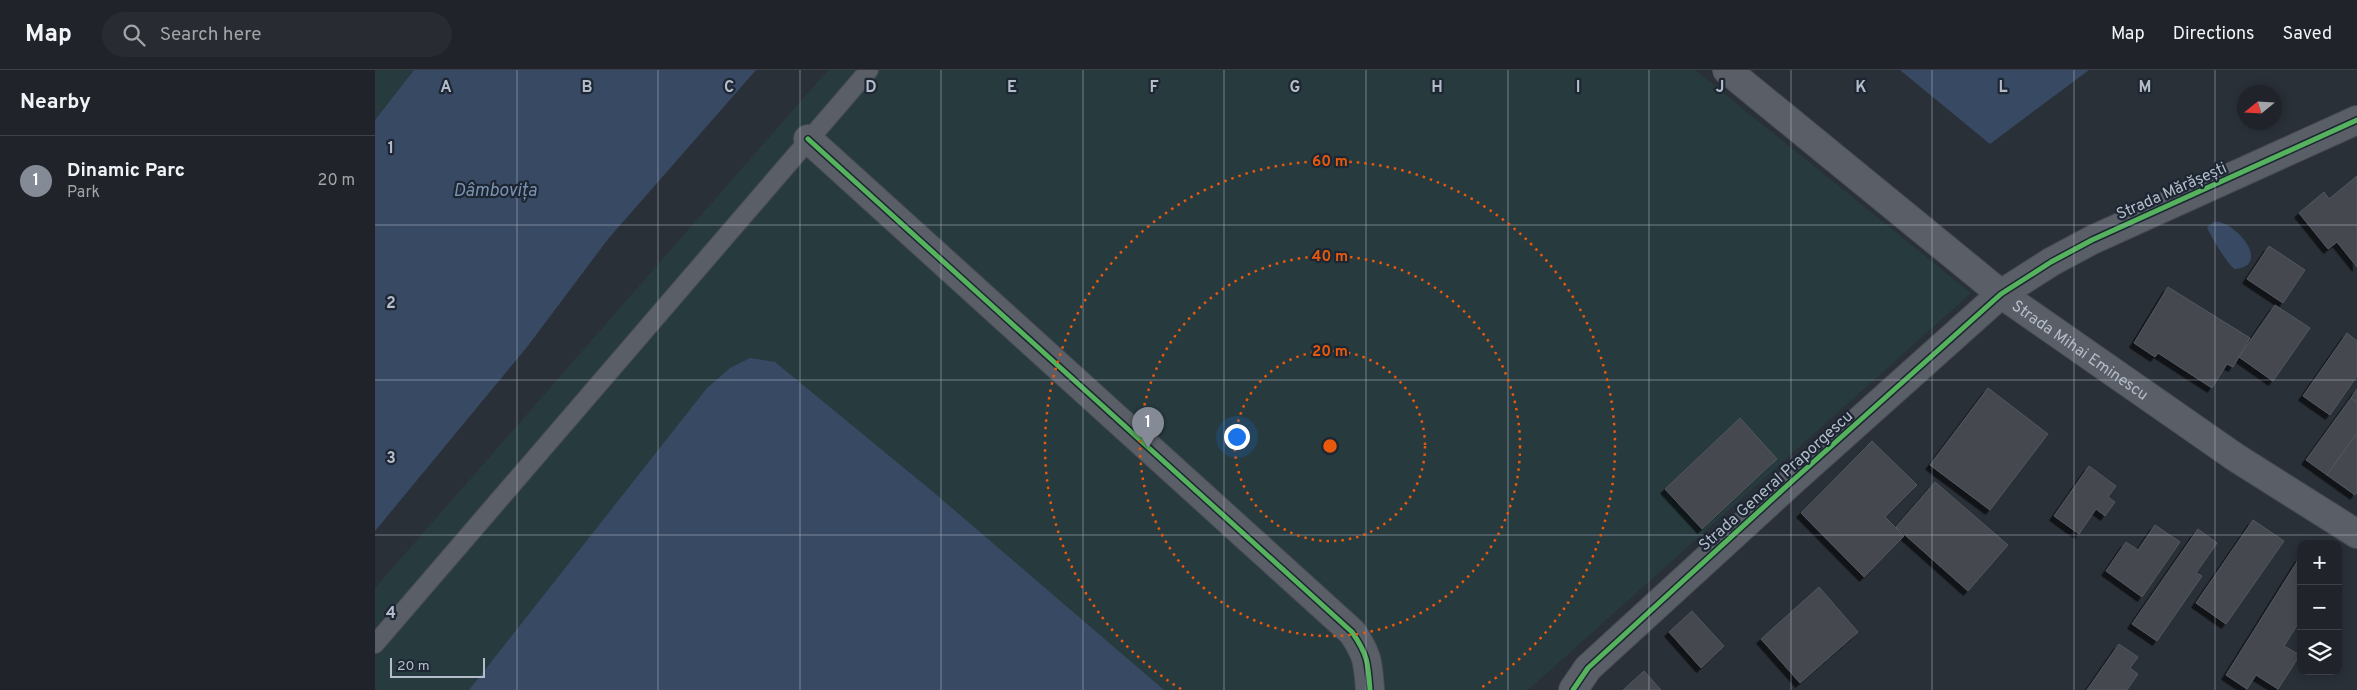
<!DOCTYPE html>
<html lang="en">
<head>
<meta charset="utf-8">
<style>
  body { margin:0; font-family:Overpass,sans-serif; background:#282c32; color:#f1f3f6 }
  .controls { position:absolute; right:15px; bottom:15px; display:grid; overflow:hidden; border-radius:10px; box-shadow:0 2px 8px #0003 }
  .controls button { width:45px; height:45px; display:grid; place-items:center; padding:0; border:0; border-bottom:1px solid #3d4147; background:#20242a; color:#f1f3f6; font:25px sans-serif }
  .compass { position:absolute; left:1862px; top:15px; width:45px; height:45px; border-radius:50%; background:#20242a; box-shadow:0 2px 8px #0003; rotate:252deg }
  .scale { position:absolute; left:15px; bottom:12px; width:95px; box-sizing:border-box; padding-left:5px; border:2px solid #b4bcc9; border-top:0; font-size:14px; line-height:18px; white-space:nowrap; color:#b4bcc9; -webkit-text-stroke:4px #1d2633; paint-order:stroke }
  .you { position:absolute; left:861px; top:366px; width:18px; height:18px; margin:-12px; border:4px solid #fff; border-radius:50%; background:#1a73e8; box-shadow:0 0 0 8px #1a73e833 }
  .badge { display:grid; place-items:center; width:32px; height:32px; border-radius:50%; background:#848b96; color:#fff; font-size:16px; font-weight:700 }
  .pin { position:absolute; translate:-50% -41px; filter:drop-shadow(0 1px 2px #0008) }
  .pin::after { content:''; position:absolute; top:26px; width:18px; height:15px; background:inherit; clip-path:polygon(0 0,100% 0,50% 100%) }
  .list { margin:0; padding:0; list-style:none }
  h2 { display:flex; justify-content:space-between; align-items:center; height:65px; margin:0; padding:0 20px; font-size:21px }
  h2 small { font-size:16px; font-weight:400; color:#a2a4a8 }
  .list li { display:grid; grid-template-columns:32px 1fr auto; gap:15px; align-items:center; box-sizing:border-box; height:90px; padding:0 20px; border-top:1px solid #3d4147 }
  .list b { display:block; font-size:19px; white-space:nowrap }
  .list p { margin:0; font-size:16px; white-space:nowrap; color:#a2a4a8 }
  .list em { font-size:16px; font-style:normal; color:#a2a4a8 }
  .icon { flex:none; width:28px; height:28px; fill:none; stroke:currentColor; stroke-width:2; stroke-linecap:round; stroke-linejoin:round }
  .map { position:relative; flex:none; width:1982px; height:620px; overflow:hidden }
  header { display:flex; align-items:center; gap:30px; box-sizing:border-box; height:70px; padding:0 25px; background:#20242a; border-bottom:1px solid #3d4147 }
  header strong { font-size:24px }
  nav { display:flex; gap:28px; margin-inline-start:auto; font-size:18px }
  .search { width:350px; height:45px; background:#282c32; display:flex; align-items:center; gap:12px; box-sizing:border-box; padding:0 18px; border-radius:28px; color:#a2a4a8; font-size:19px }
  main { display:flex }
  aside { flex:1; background:#20242a }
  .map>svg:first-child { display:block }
  .green { fill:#273a3e }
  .water { fill:#384963 }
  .building { fill:#444950; stroke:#52575f; filter:url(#shadow) }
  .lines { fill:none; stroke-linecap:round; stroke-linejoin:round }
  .service-casing { stroke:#484c53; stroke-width:20 }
  .minor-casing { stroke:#484c53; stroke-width:30 }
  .service { stroke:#5a5e66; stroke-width:18 }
  .minor { stroke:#5a5e66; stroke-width:28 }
  .cycleway-casing { stroke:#1d2633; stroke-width:8 }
  .cycleway { stroke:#56b35d; stroke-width:5 }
  .grid { fill:none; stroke:#b4bcc9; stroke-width:1; stroke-opacity:0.55 }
  .ring { fill:none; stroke:#e8590c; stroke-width:2.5; stroke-dasharray:2.5 5 }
  .labels { text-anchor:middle; stroke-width:4.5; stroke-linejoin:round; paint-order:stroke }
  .street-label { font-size:16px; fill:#b4bcc9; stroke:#1d2633 }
  .water-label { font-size:18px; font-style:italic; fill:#7c92b1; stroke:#1d2633 }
  .grid-label { font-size:16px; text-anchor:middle; font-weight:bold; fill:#b4bcc9; stroke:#1d2633; stroke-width:4.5; stroke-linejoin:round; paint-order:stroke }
  .centre { fill:#e8590c; stroke:#1d2633; stroke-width:2.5 }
  .ring-label { font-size:15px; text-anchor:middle; font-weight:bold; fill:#e8590c; stroke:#1d2633; stroke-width:4.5; stroke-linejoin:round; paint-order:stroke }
</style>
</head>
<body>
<header>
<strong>Map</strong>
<div class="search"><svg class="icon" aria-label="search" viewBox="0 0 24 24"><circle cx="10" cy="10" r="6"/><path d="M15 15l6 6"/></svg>Search here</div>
<nav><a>Map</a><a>Directions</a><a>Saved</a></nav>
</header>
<main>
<aside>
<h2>Nearby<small></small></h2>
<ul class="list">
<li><span class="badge">1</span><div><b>Dinamic Parc</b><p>Park</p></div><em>20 m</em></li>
</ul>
</aside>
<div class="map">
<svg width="1982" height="620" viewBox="0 0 1982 620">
  <defs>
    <filter id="shadow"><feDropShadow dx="-4.5" dy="4.5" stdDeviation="0" flood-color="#0009"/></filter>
  </defs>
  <rect width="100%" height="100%" fill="#2a3038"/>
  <g class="green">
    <path d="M0 0H39L0 50Z"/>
    <path d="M453 0H1320L1596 223 1153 620H0V518Z"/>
  </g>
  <g class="water">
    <path d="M39 0H381L233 169 152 277 0 461V50Z"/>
    <path d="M1525 0H1714L1615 74Z"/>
    <path d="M1839 152C1857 148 1899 195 1860 199 1854 197 1833 162 1832 157Z"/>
    <path d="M375 288 400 292 557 421 789 620H94L332 318 355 298Z"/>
  </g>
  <g class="building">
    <path d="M1982 106V197L1962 172 1953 179 1924 143 1949 122 1954 129Z"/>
    <path d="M1894 176 1930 200 1908 233 1872 209Z"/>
    <path d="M1793 217 1875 268 1858 297 1852 294 1837 318 1783 283 1780 287 1759 273Z"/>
    <path d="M1900 235 1935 258 1898 311 1864 287Z"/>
    <path d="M1972 263 1982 271V306L1955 345 1928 326Z"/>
    <path d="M1613 318 1673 364 1615 440 1555 395Z"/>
    <path d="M1982 319V333L1976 328Z"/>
    <path d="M1976 328 1982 333V363L1952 405 1931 390Z"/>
    <path d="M1365 348 1402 389 1327 459 1290 419Z"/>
    <path d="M1982 363V422L1980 425 1952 405Z"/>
    <path d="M1497 371 1542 415 1510 447 1529 466 1489 507 1426 443Z"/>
    <path d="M1714 396 1741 416 1733 427 1740 432 1730 446 1721 439 1704 464 1679 446Z"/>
    <path d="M1560 412 1633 475 1593 521 1521 457Z"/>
    <path d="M1878 450 1909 471 1851 554 1821 533Z"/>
    <path d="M1780 455 1805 472 1767 527 1731 501 1751 472 1763 480Z"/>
    <path d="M1823 459 1842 473 1821 503 1827 506 1782 571 1757 554Z"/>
    <path d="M1925 487 1926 549 1909 576 1925 585 1903 619 1881 605 1872 619 1851 605Z"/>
    <path d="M1444 517 1483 562 1425 613 1386 569Z"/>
    <path d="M1317 541 1349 576 1326 598 1294 562Z"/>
    <path d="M1744 574 1763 587 1755 598 1763 604 1752 620H1712Z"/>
    <path d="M1269 601 1286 620H1248Z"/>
  </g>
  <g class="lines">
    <g class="service-casing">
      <path id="service" d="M0 574 494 0"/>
    </g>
    <g class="minor-casing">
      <g id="minor">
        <path id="s1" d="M1352 0 1626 224 1860 387 1982 464"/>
        <path d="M433 69 977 562C993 585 993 593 995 620"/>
        <path d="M1198 620 1213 598 1415 413 1626 224 1676 192 1717 170 1982 50"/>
      </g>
    </g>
    <use href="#service" class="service"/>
    <use href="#minor" class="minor"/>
    <g class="cycleway-casing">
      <g id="cycleway">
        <path d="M433 69 977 562C993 585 993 593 995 620"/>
        <path d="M1198 620 1213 598 1415 413 1626 224 1676 192 1717 170 1982 50"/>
      </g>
    </g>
    <use href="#cycleway" class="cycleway"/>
  </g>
  <path class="grid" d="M142 0V620M283 0V620M425 0V620M566 0V620M708 0V620M849 0V620M991 0V620M1133 0V620M1274 0V620M1416 0V620M1557 0V620M1699 0V620M1840 0V620M0 155H1982M0 310H1982M0 465H1982"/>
  <g class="ring">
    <circle cx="955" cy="376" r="95"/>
    <circle cx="955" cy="376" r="190"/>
    <path d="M806 619A285 285 0 1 1 1104 619"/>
  </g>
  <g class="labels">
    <g class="street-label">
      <text transform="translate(1796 120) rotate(-24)" y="6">Strada Mărășești</text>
      <text dy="6" stroke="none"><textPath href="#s1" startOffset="451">Strada Mihai Eminescu</textPath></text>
      <text transform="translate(1400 410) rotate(-42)" y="6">Strada General Praporgescu</text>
    </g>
    <g class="water-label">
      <text x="120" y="126">Dâmbovița</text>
    </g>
  </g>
  <g class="grid-label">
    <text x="71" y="22">A</text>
    <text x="212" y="22">B</text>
    <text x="354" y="22">C</text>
    <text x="496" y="22">D</text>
    <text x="637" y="22">E</text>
    <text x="779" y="22">F</text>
    <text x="920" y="22">G</text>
    <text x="1062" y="22">H</text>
    <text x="1203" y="22">I</text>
    <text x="1345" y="22">J</text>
    <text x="1486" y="22">K</text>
    <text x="1628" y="22">L</text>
    <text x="1770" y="22">M</text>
    <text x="16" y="83">1</text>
    <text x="16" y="238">2</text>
    <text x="16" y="393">3</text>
    <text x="16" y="548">4</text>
  </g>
  <circle cx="955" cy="376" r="8" class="centre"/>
  <g class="ring-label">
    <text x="955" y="96">60 m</text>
    <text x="955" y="191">40 m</text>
    <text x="955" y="286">20 m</text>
  </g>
</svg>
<div class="controls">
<button>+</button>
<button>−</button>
<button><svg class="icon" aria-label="layers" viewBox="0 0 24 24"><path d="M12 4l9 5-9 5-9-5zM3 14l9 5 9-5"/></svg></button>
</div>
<svg class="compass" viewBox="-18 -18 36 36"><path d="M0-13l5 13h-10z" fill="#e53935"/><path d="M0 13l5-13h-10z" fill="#a2a4a8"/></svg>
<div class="scale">20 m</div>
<div class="you"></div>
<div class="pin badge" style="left:773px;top:378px">1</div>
</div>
</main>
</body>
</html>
